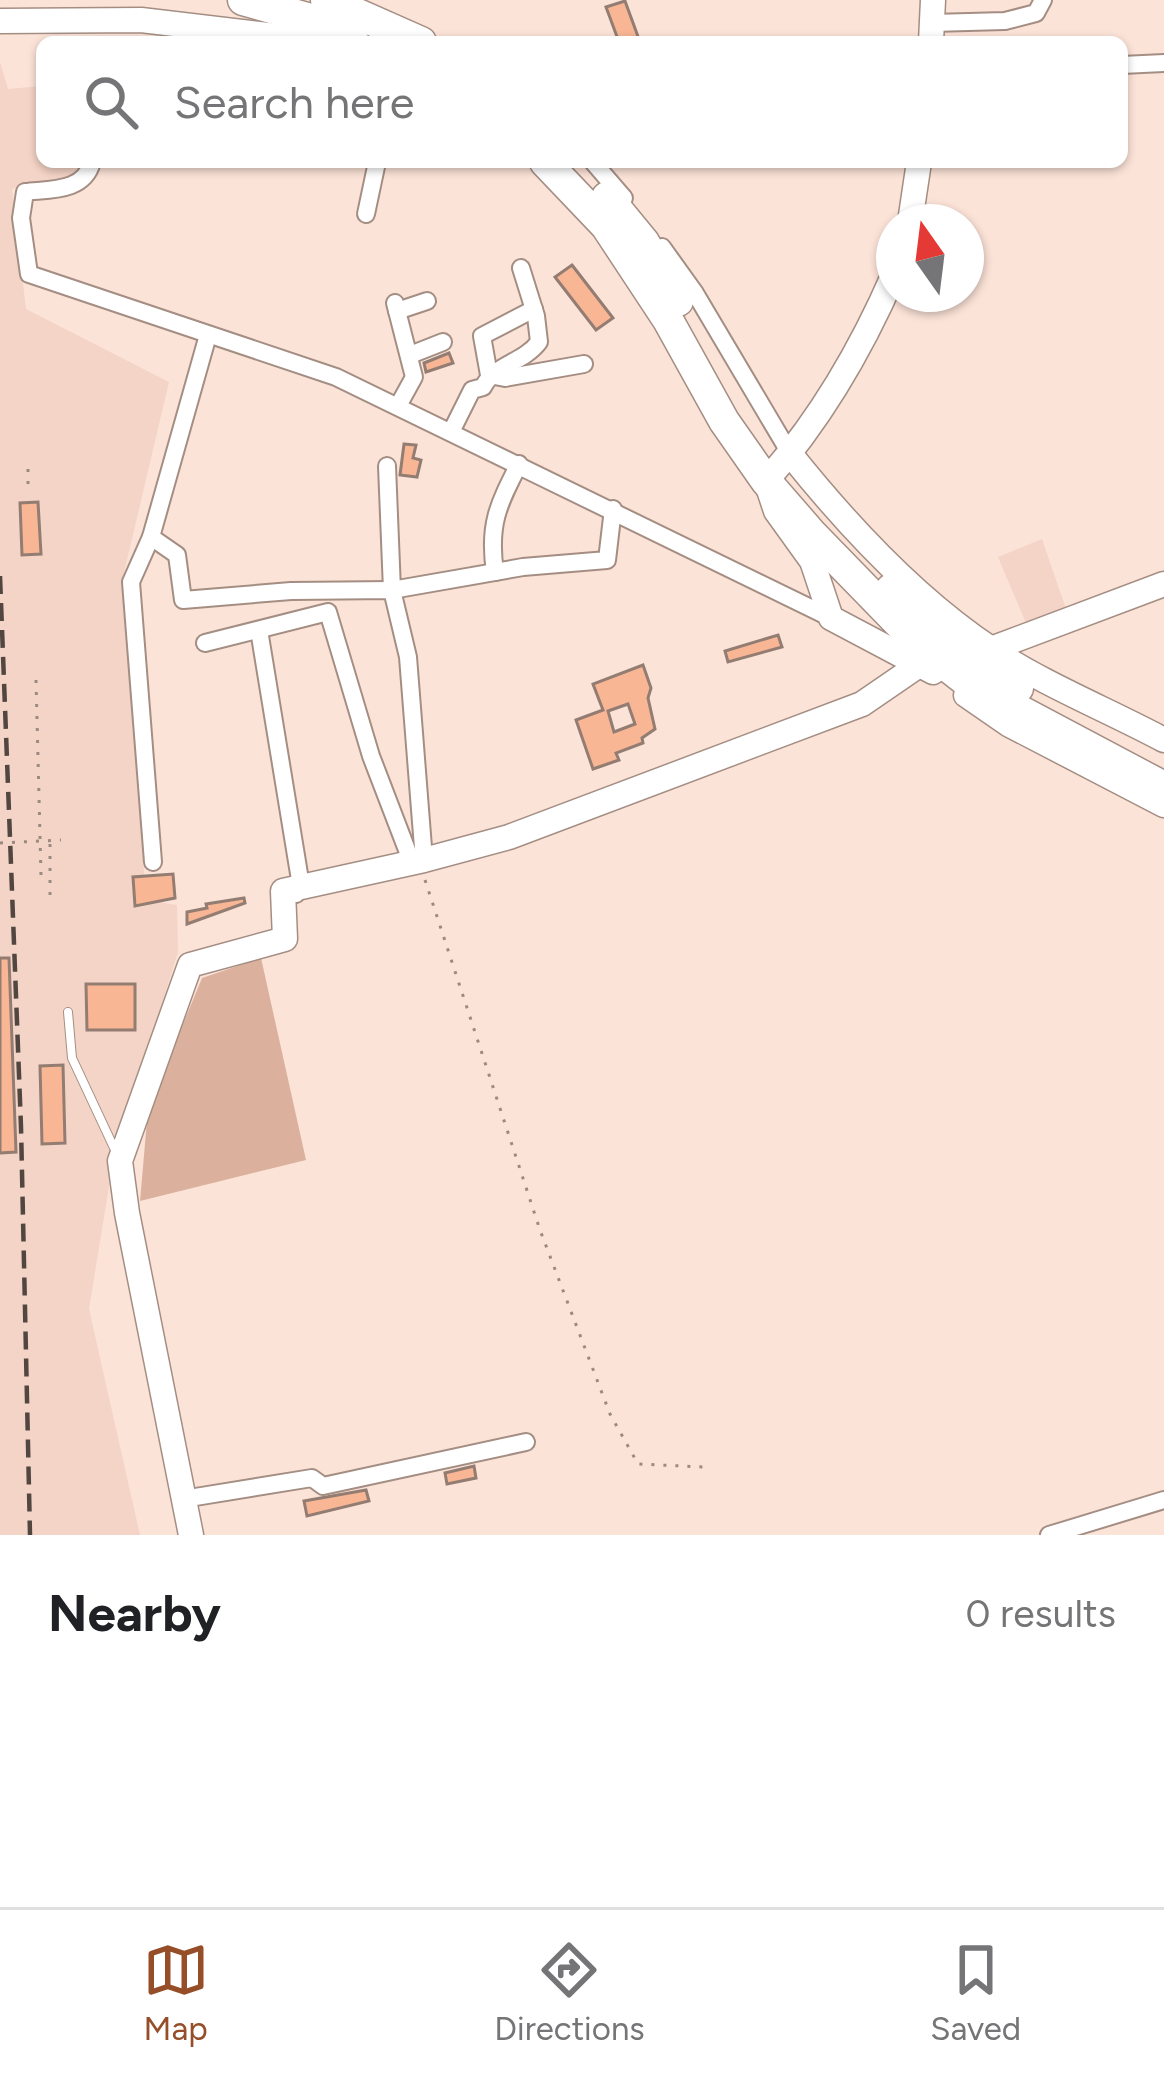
<!DOCTYPE html>
<html lang="en">
<head>
<meta charset="utf-8">
<style>
  body { margin:0; font-family:Figtree,sans-serif; background:#f2f2f2; color:#202124 }
  .compass { position:absolute; left:876px; top:204px; width:108px; height:108px; border-radius:50%; background:#fff; box-shadow:0 3px 9px #0004; rotate:346deg }
  .list { margin:0; padding:0; list-style:none }
  h2 { display:flex; justify-content:space-between; align-items:center; height:156px; margin:0; padding:0 48px; font-size:51px }
  h2 small { font-size:39px; font-weight:400; color:#757577 }
  .icon { flex:none; width:66px; height:66px; fill:none; stroke:currentColor; stroke-width:2; stroke-linecap:round; stroke-linejoin:round }
  .map { position:relative; flex:none; width:1164px; height:1535px; overflow:hidden }
  .search { position:absolute; background:#fff; box-shadow:0 3px 9px #0004; left:36px; right:36px; top:36px; height:132px; display:flex; align-items:center; gap:30px; box-sizing:border-box; padding:0 42px; border-radius:18px; color:#757577; font-size:45px }
  .sheet { height:372px; background:#fff }
  nav { display:flex; justify-content:space-around; align-items:center; box-sizing:border-box; height:168px; border-top:3px solid #e0e0e0; background:#fff; font-size:33px; color:#757577 }
  nav a { display:grid; justify-items:center; gap:6px }
  nav .on { color:#954e28 }
  .map>svg:first-child { display:block }
  .built { fill:#f4d4c6 }
  .green { fill:#dbb19d }
  .building { fill:#f9b695; stroke:#937d73; stroke-width:3; fill-rule:evenodd }
  .lines { fill:none; stroke-linecap:round; stroke-linejoin:round }
  .lane-casing { stroke:#a48e83; stroke-width:10 }
  .street-casing { stroke:#a48e83; stroke-width:20 }
  .secondary-casing { stroke:#a48e83; stroke-width:27 }
  .highway-casing { stroke:#a48e83; stroke-width:33 }
  .path { stroke:#9b8a82; stroke-width:3; stroke-dasharray:3 9; stroke-linecap:butt }
  .lane { stroke:#fff; stroke-width:8 }
  .street { stroke:#fff; stroke-width:16 }
  .secondary { stroke:#fff; stroke-width:24 }
  .highway { stroke:#fff; stroke-width:30 }
  .rail { stroke:#524641; stroke-width:4.5; stroke-dasharray:18 9; stroke-linecap:butt }
  .path-bridge { stroke:#9b8a82; stroke-width:3; stroke-dasharray:3 9; stroke-linecap:butt }
</style>
</head>
<body>
<div class="map">
<svg width="1164" height="1535" viewBox="0 0 1164 1535">
  <rect width="100%" height="100%" fill="#fce3d8"/>
  <g class="built">
    <path d="M0 62 8 89 42 86V162H79L80 179 12 189 26 309 169 382 123 577 146 900 177 905 178 952 113 1162 89 1309 140 1535H0Z"/>
    <path d="M1042 539 1066 609 1026 623 998 557Z"/>
  </g>
  <path class="green" d="M261 958 306 1160 140 1201 148 1109 202 978Z"/>
  <g class="building">
    <path d="M625 1 640 42H619L606 7Z"/>
    <path d="M572 265 613 318 596 330 555 277Z"/>
    <path d="M449 353 453 363 426 372 424 363Z"/>
    <path d="M404 444 416 445 413 458 421 460 417 477 400 475Z"/>
    <path d="M38 502 41 554 22 555 20 503Z"/>
    <path d="M778 635 782 647 728 662 725 651Z"/>
    <path d="M643 665 651 688 648 698 655 729 642 738 643 743 616 753 619 760 593 769 576 720 603 710 593 684ZM628 704 635 724 614 732 608 711Z"/>
    <path d="M173 874 175 898 135 906 133 877Z"/>
    <path d="M244 898 245 903 187 924V912L207 908 206 904Z"/>
    <path d="M0 958H9L16 1152 0 1153Z"/>
    <path d="M86 984H135V1030H87Z"/>
    <path d="M63 1065 65 1143 42 1144 40 1066Z"/>
    <path d="M474 1466 476 1478 447 1484 445 1473Z"/>
    <path d="M366 1490 369 1501 307 1516 304 1501Z"/>
  </g>
  <g class="lines">
    <g class="lane-casing">
      <path id="lane" d="M68 1012 72 1058 115 1150"/>
    </g>
    <g class="street-casing">
      <g id="street">
        <path d="M932 23 1005 21 1036 13 1043 0"/>
        <path d="M1122 65 1164 63"/>
        <path d="M92 162C84 192 51 189 25 192L21 218 29 274 336 377 831 618"/>
        <path d="M593 162 624 198"/>
        <path d="M366 214 377 162"/>
        <path d="M662 247 695 293 791 455"/>
        <path d="M395 303 414 377 398 406"/>
        <path d="M534 309 482 336 489 375 505 378 584 364"/>
        <path d="M397 311 427 301"/>
        <path d="M208 335 151 537 177 555 183 600 291 591 392 590 408 657 424 860"/>
        <path d="M410 355 443 342"/>
        <path d="M451 432 472 390 483 387C495 364 523 363 539 342L536 316 521 268"/>
        <path d="M387 466 392 590 523 567 607 560 613 509"/>
        <path d="M151 537 131 582 153 862"/>
        <path d="M495 572C488 525 498 505 519 464"/>
        <path d="M259 630 301 886 296 894"/>
        <path d="M205 643 328 612 371 756 412 863"/>
        <path d="M183 1499 312 1478 323 1486 526 1442"/>
        <path d="M1049 1535 1164 1500"/>
      </g>
    </g>
    <g class="secondary-casing">
      <g id="secondary">
        <path d="M0 21 141 20 326 42"/>
        <path d="M931 42 933 0"/>
        <path d="M910 222 919 162"/>
        <path d="M894 274C861 350 821 419 766 481L776 511 812 561 831 618 933 672"/>
        <path d="M791 455C847 525 916 599 991 649 1043 684 1108 710 1164 740"/>
        <path d="M991 649 1164 584"/>
        <path d="M966 695 1008 724 1164 805"/>
        <path d="M191 1535 127 1213 120 1161 190 965 285 939 283 891 424 860 509 837 862 704 932 656"/>
      </g>
    </g>
    <g class="highway-casing">
      <g id="highway">
        <path d="M243 0 307 18 354 42"/>
        <path d="M326 0 421 42"/>
        <path d="M545 162 606 226 668 320 724 421 766 481 812 534 921 646 970 684 1164 787"/>
        <path d="M607 197 644 242 678 301"/>
        <path d="M891 589 943 636 1018 688"/>
      </g>
    </g>
    <g class="path">
      <path d="M28 469V486"/>
      <path d="M36 680 41 875"/>
      <path d="M425 880 540 1230 610 1414 638 1464 704 1467"/>
      <path d="M50 895V841"/>
    </g>
    <use href="#lane" class="lane"/>
    <use href="#street" class="street"/>
    <use href="#secondary" class="secondary"/>
    <use href="#highway" class="highway"/>
    <path class="rail" d="M0 576 21 1127 30 1535"/>
    <path class="path-bridge" d="M0 843 61 840"/>
  </g>
</svg>
<svg class="compass" viewBox="-18 -18 36 36"><path d="M0-13l5 13h-10z" fill="#e53935"/><path d="M0 13l5-13h-10z" fill="#757577"/></svg>
<div class="search"><svg class="icon" aria-label="search" viewBox="0 0 24 24"><circle cx="10" cy="10" r="6"/><path d="M15 15l6 6"/></svg>Search here</div>
</div>
<section class="sheet">
<h2>Nearby<small>0 results</small></h2>
<ul class="list">
</ul>
</section>
<nav>
<a class="on"><svg class="icon" aria-label="map" viewBox="0 0 24 24"><path d="M3 6l6-2 6 2 6-2v14l-6 2-6-2-6 2zM9 4v14M15 6v14"/></svg>Map</a>
<a><svg class="icon" aria-label="directions" viewBox="0 0 24 24"><path d="M12 3l9 9-9 9-9-9zM9 14v-3h6M13 9l2 2-2 2"/></svg>Directions</a>
<a><svg class="icon" aria-label="saved" viewBox="0 0 24 24"><path d="M7 4h10v16l-5-4-5 4z"/></svg>Saved</a>
</nav>
</body>
</html>
